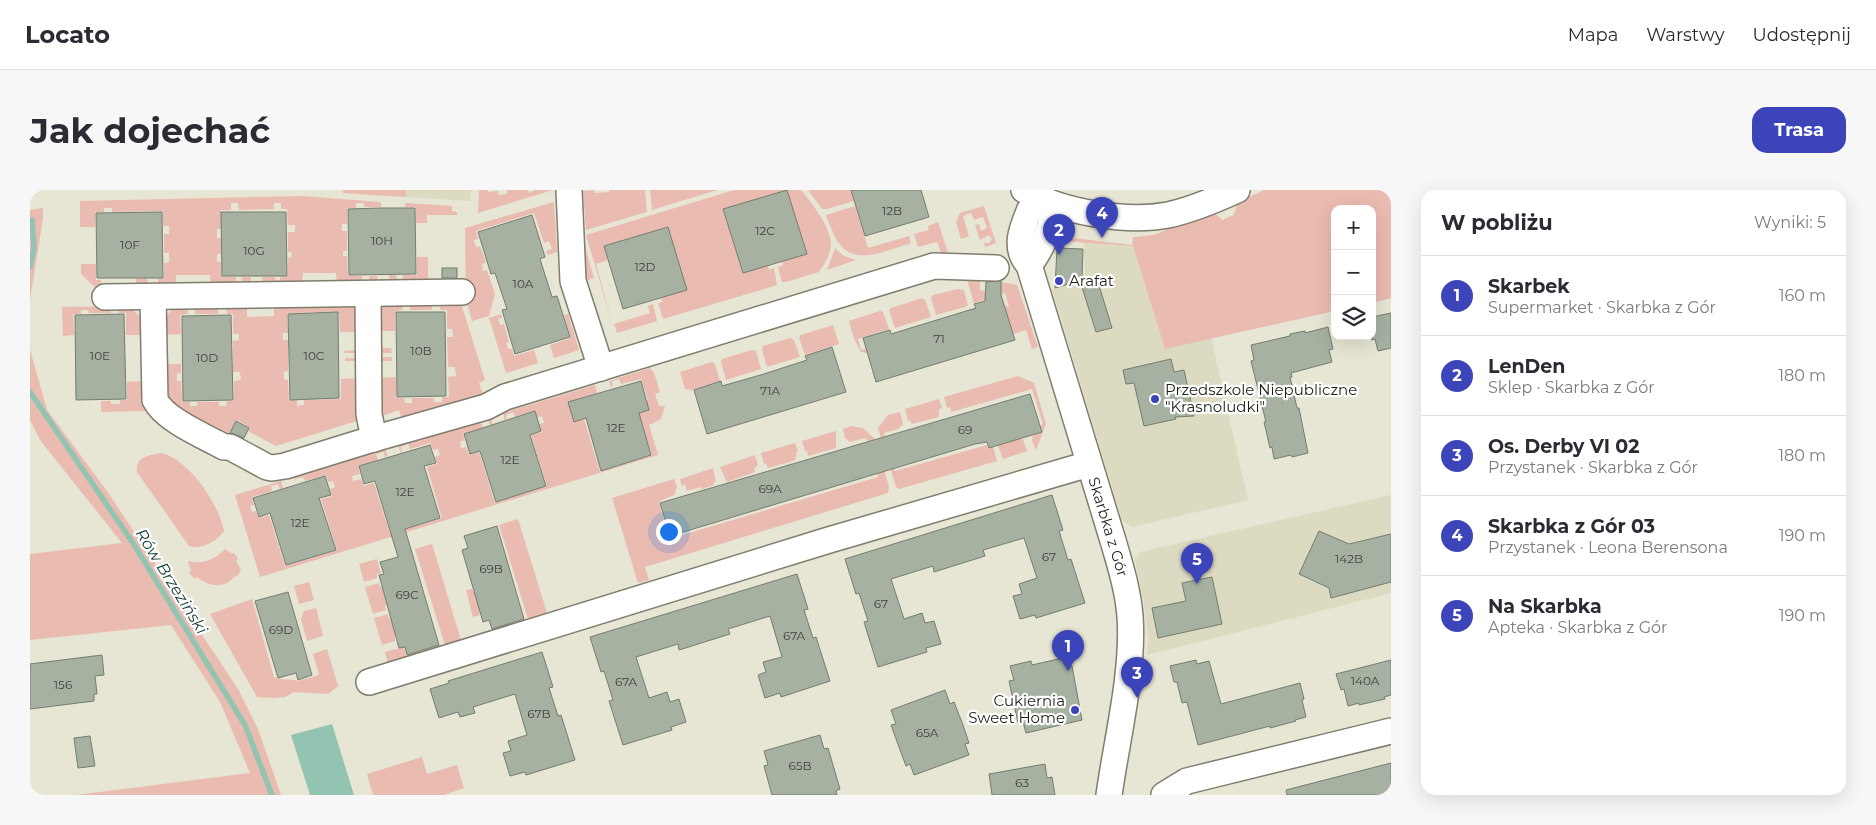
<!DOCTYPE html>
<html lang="pl">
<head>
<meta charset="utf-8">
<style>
  body { margin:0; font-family:Montserrat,sans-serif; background:#f7f7f7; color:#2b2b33 }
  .controls { position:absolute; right:15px; top:15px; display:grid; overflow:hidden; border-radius:10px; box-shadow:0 5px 20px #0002 }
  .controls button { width:45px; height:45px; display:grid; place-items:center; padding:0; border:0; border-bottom:1px solid #e1e1e2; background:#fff; color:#2b2b33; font:25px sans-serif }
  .you { position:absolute; left:638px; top:341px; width:18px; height:18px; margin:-12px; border:4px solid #fff; border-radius:50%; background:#1a73e8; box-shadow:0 0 0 8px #1a73e833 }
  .badge { display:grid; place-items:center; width:32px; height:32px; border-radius:50%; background:#3b45b9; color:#fff; font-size:16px; font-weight:700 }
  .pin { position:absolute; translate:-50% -41px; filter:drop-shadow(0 1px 2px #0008) }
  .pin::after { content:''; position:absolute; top:26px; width:18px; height:15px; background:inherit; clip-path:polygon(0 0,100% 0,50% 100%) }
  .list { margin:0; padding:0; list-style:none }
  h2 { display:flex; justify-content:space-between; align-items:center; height:65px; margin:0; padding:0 20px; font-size:21px }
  h2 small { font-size:16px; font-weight:400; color:#7c7c81 }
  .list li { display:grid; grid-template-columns:32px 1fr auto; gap:15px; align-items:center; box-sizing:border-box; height:80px; padding:0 20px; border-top:1px solid #e1e1e2 }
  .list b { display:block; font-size:19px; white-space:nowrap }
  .list p { margin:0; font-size:16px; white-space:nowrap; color:#7c7c81 }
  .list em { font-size:16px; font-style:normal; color:#7c7c81 }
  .icon { flex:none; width:28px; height:28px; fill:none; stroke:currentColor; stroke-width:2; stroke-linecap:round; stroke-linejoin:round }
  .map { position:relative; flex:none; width:1361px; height:605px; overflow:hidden; border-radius:15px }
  header { display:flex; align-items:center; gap:30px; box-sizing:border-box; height:70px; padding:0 25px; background:#fff; border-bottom:1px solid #e1e1e2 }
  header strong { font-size:24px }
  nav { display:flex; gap:28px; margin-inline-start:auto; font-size:18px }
  .intro { display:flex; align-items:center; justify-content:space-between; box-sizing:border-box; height:120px; padding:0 30px }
  h1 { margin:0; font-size:35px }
  .button { padding:12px 22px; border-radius:15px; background:#3b45b9; color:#fff; font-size:18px; font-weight:700 }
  main { display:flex; gap:30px; padding:0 30px }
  aside { flex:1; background:#fff; border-radius:15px; box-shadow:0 5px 20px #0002 }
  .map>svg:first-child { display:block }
  .built { fill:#dcdac1 }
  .green { fill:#eabbb0 }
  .water { fill:#93c4b2 }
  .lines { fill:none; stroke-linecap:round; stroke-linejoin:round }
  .stream { stroke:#93c4b2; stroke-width:5.5 }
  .building { fill:#a6b1a2; stroke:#747d70 }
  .minor-casing { stroke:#7f7d6d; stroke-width:28 }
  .minor { stroke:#fff; stroke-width:25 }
  .poi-dot { fill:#3b45b9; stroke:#fff; stroke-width:2 }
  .labels { text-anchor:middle; stroke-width:4.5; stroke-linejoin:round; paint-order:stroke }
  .number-label { font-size:12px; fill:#40433a }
  .poi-label { font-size:15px; fill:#1e1e17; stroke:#fff; text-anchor:start }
  .street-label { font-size:15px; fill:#1e1e17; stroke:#fff }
  .water-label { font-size:16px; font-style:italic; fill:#0f3a2e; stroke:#fff }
</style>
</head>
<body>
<header>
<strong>Locato</strong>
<nav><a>Mapa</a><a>Warstwy</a><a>Udostępnij</a></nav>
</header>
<div class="intro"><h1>Jak dojechać</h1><a class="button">Trasa</a></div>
<main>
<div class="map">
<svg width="1361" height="605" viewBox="0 0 1361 605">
  <rect width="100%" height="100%" fill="#e7e5d3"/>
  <g class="built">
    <path d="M313 0H441L440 11 313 3Z"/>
    <path d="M1054 52 1103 56 1135 159 1181 148 1218 310 1102 337 1092 330 1022 99 1055 89Z"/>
    <path d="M1361 305V403L1117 465 1118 450 1114 413 1105 370 1110 362Z"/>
  </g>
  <g class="green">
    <path d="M313 0H376V7L313 3Z"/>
    <path d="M449 0H458V2L468 1 469 5 477 4V0H498L499 3 505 0H523L448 23Z"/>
    <path d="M564 0 565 3 579 2V0H615L617 22 556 40 553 1Z"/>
    <path d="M620 0H687L622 20Z"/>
    <path d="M704 0H771C782 13 799 35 801 52 802 62 795 74 789 82L756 92H752L748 77 753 75 752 71 777 63 757 1 694 19 738 75 739 80 744 78 747 95 633 129 628 113 632 112 631 108 638 37 574 56 578 70 566 74 582 133 556 45Z"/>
    <path d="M778 0H821L824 11 797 19H792Z"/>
    <path d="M1234 0H1361V108L1342 113V19H1305V121L1135 159 1103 56 1033 51 1043 48 1102 55 1103 47 1124 45 1175 23C1182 23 1187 23 1192 30L1204 25 1207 13Z"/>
    <path d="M271 6 351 12V17H334V13H326V18H317V34H312V41H317V61H313V66H317L318 86H332V91H339V86H347V95H307L306 83H273L272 96H233L232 87H245L246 90H250V87L258 86V68L262 67 261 62H258V42H265V35H258L257 19H251V13H244V19L209 20 208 13H201V20H191V39H187V48H191V64H187V72H191L192 87H206V91H212V87H221V98H181L180 85H146V99H106V89L117 88 118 94H128V89L134 88V73L139 72V63H134V44H139V36H133V21L82 22V18H74V22H65V37H50V11Z"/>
    <path d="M524 12 527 62 518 65 516 61 522 59 519 51 514 53 504 23 446 41 448 49 444 50 446 57 450 56 456 73 452 74 453 81 457 80 465 104 459 126 442 131 436 110 435 38Z"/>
    <path d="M375 13 422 16V21L427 22V25H397V33H386V17H375Z"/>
    <path d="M825 16 838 58 879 46 881 53C850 62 817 81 802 40 800 35 797 30 796 25Z"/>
    <path d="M954 16 966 53 955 57 954 53H959L962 49 959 45 950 50 945 35 949 34 951 41 957 38 953 27 944 30 941 23 933 26 939 46 931 49 926 32 930 23Z"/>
    <path d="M13 18V28L0 110V20Z"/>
    <path d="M908 32 918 63 912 65 907 52 888 57 884 44 899 40 898 36Z"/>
    <path d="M553 49 564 88 551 92Z"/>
    <path d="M805 58 814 66 826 70 797 80Z"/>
    <path d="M387 67H398V90L394 94 359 95V85H366L367 90H373V85H387Z"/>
    <path d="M51 74H66V90H71L72 100H68L51 84Z"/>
    <path d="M939 89H950V100L955 101V98L971 99V92L987 95 1008 157 1002 159 996 140 983 144 974 117 979 116 975 103 944 113 938 93Z"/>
    <path d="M928 99 934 100 938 116 906 125 901 108 903 105Z"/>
    <path d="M892 108 895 110 901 127 865 138 859 120 861 118Z"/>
    <path d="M430 110 455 190 449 193 454 207 373 232 369 220 352 226 355 235 349 231 345 168 362 167V171H347V188L366 187V208H374L375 213H382V208H404V212H412V207H419L418 187 426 186 425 177H418L417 147H423L422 139H417V120H410V115H402V120H380V116H373L372 120 365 121V141H346V158H361L362 163H346V120L352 113Z"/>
    <path d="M244 111H315L325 115 331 126 330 163H314V161L330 160V142H310L309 122 257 123 258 143H253V150H258V181L254 182V189L258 190 259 210H267V216L274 215V210L311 209V189L331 188 330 171H315V168H331L334 243 330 230 246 256 218 241 220 238 207 230 196 251C180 243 137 223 132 206 130 197 131 184 131 174H151V183L147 184V191H151L152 212H160V216H167V212H189V216H196L197 211H204V191L211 190 210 182H203V151L209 150V144H203V124H197L196 119H188V124H165V119H158V124L150 125 151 144 131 145 130 132 147 115 217 114V127L244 126Z"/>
    <path d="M623 114 627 131 587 143 584 134 620 123 618 116Z"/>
    <path d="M98 116 116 132V145H96V123H89L88 119H81V123H59L58 120H51V124H43L44 145 33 146 32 117Z"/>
    <path d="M850 121 853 122 859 139 828 149 831 160 836 159 837 163 831 162 824 149 819 131Z"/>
    <path d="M471 124 472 128 468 129 470 135 474 134 479 152 476 153 478 159H482L484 166 504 160 508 173 476 183 459 128Z"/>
    <path d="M538 124 549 160 524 168 520 155 541 148 534 125Z"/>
    <path d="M803 135 809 154 775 165 769 148 771 145Z"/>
    <path d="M760 148 764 150 770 167 737 177 732 160 733 156Z"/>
    <path d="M0 159 17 220 77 301 208 499 228 539 251 605H46L220 583 190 512 141 435 0 450V364L92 353 10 250 0 230Z"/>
    <path d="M722 160 726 161 731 179 696 190 691 172 692 169Z"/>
    <path d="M682 172 685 174 690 191 663 200 655 199 650 182Z"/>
    <path d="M620 178 624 183 630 202 625 204 629 216H635L631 229 619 235 628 265 230 387 205 305 251 291 253 298 250 299 248 294 241 296 242 301 222 307 224 315 220 316 222 322 226 321 229 328 239 325 255 376 307 360 291 309 302 306 300 299 305 297 303 291 298 292 296 285 275 291 273 287 265 289 266 295 264 287 355 259 358 266 355 267 353 262 346 264 348 270 328 276 330 284 322 286 323 291 331 289 334 296 344 293 360 344 412 328 397 277 407 274 405 267 410 265 408 259 403 260 400 253 380 259 378 254 371 257 372 263H371L368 255 460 227 463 235H460L458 230 451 232 453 238 433 244 434 250 430 252 431 258 436 257 439 265 449 262 465 313 517 296 501 245 512 242 509 234 514 233 512 226 507 228 505 221 485 227 483 222 476 225 477 230H475L473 223 565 195 567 203 538 212 544 232 554 229 570 282 622 265 605 213 618 210 611 189 591 194 589 189 582 191 583 196 581 197 579 191Z"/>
    <path d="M988 186 1004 193 1016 234 1006 260 1002 251 1003 245 1013 234 1002 199 921 222 920 217 917 218 914 207Z"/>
    <path d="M117 191V221L71 222V211H81V214H90V210H97V192Z"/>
    <path d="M909 209 912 218 909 219V227L882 234 880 230 878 231 875 219Z"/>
    <path d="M870 222 873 234 868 239 854 243 865 281 957 255 958 258 963 256 967 271 869 299 866 297 848 238 858 225Z"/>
    <path d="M821 236 833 238 844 248 859 296 858 303 615 377 619 390 608 393 582 308 644 289 647 297 644 305 630 311 629 313 639 349 848 287 837 250 835 248 820 252 815 248 813 239Z"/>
    <path d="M806 241V258L778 266 777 261H775L772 251Z"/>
    <path d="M989 246 990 249H993L997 261 973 269 968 256 971 255 970 252Z"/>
    <path d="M765 253 768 261 766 262 767 266 765 267 766 270 738 278 736 273 734 274 731 263Z"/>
    <path d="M132 263C159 270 189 314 194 341 187 351 172 360 159 356L107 282C105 267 119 265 132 263Z"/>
    <path d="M725 265 728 275 724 279 725 282 697 292 690 277Z"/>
    <path d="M683 278 686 292 683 293 684 295 672 299 671 297 657 301 655 294 652 296 650 289Z"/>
    <path d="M488 329 517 423 498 429 469 335Z"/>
    <path d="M402 354 431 450 415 455 385 359Z"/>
    <path d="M195 359 202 364 204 363 208 369 206 371 211 380 207 387 205 386C194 399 179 397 167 387L165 389 159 383 161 381 158 371C173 375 184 370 195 359Z"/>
    <path d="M347 369 351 383 347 384V388L334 392 329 374Z"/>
    <path d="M279 392 284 410 269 414 264 396Z"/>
    <path d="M349 393 350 397 355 396 360 415 355 416 356 420 343 424 335 397Z"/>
    <path d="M442 399 443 402 448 400 453 420 449 421 450 425 443 427 436 400Z"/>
    <path d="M222 409 244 487C253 491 260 488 268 491L289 485 283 464 297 459 308 496 298 504 264 502 255 507 244 508 227 507 180 424Z"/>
    <path d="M286 418 293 446 277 451 271 429 274 421Z"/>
    <path d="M358 424 359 429 364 427 369 446 365 447V451L352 455 344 428Z"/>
    <path d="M374 457 377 469 358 474 355 462Z"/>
    <path d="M392 567 397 584 427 575 434 598 414 605H343L337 584Z"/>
  </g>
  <path class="water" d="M302 534 324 605H280L261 545Z"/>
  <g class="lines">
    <g class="stream">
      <path d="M0 77 4 59 2 30"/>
      <path d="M0 202 103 353 215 535 242 605"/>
    </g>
  </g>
  <g class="building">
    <path d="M757 0 777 64 713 83 693 19Z"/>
    <path d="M821 0H891L899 27 835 46Z"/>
    <path d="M351 18H385L386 84 319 85 318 19Z"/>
    <path d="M132 22 133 88H67L66 23Z"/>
    <path d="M191 22H256L257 86H192Z"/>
    <path d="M502 25 515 67 510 69 522 107 527 106 540 147 485 164 472 120 477 119 465 83 461 84 448 42Z"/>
    <path d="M638 37 657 100 593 119 574 56Z"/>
    <path d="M1027 58 1053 59 1052 90 1025 98Z"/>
    <rect x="412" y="78" width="15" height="10"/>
    <path d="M1067 89 1082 138 1066 142 1051 94Z"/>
    <path d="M971 91V105L985 150 846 192 833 148 860 140 861 144 946 118 944 114 955 111 956 92Z"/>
    <path d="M308 122 309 208 260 210 258 124Z"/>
    <path d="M366 122H415L416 206 367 207Z"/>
    <path d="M1361 123V158L1348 161 1345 149 1342 150V127Z"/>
    <path d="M94 124 96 209 46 210 45 125Z"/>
    <path d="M201 125 203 210 153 211 152 126Z"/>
    <path d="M1298 137 1303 159 1299 160 1302 172 1261 183 1262 187H1260L1267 218H1269L1278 263 1262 267 1261 265 1244 269 1242 257 1240 258 1234 232H1236L1221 171 1224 170 1221 155 1260 146V144L1275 141V143Z"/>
    <path d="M802 157 816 202 677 244 664 200 691 191 692 196 734 184 777 170 775 166Z"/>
    <path d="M1141 169 1144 182 1154 180 1164 226 1145 227 1146 229 1114 236 1104 193 1096 194 1093 180Z"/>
    <path d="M611 191 619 220 609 223 621 265 571 281 556 228 544 232 538 212Z"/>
    <path d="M1000 204 1012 242 959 258 957 252 945 254 640 346 630 313Z"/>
    <path d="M505 221 511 241 500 245 516 296 466 312 450 261 440 264 434 244Z"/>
    <path d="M206 231 219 238 214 248 200 243Z"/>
    <path d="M400 255 406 273 394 276 410 328 375 339 409 455 377 465 375 457 369 458 349 385 354 384 350 372 368 367 345 291 334 294 329 276Z"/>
    <path d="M295 286 301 305 289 308 306 360 256 375 240 323 229 327 223 308Z"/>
    <path d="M1022 305 1033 340 1029 341 1038 370 1041 369 1055 413 1006 428 1005 425 990 429 983 406 992 404 989 394 1007 388 994 348 953 360 955 366 904 382 903 376 861 389 874 429 892 423 895 433 904 431 911 454 896 458 897 462 848 477 834 432 838 431 829 403 826 404 815 369Z"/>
    <path d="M467 336 494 429 462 439 459 430 453 432 432 360 438 358 434 346Z"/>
    <path d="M1289 341 1319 354 1361 344V392L1301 408 1299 398 1269 384Z"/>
    <path d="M767 384 778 419 774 420 783 448 786 447 800 491 751 507 750 503 735 508 728 485 736 482 733 472 752 467 740 426 698 439 700 444 649 460 648 454 606 467 619 508 637 502 640 512 649 509 656 532 641 537 642 540 593 555 579 511 583 510 574 481 571 482 560 447Z"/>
    <path d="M1182 387 1192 434 1128 448 1122 418 1156 411 1152 393Z"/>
    <path d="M258 402 282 485 268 490 266 483 248 488 225 411Z"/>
    <path d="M512 462 523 497 519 498 528 526 531 525 545 570 496 585 495 582 480 586 473 563 481 561 478 551 497 545 485 504 443 517 445 523 430 527 428 522 409 528 400 499 419 493 418 491Z"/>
    <path d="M72 465 74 485 65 486 67 504H64V511L0 519V474Z"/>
    <path d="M1037 467 1040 477 1042 476 1052 530 996 543 993 532 988 533 979 491 984 490 980 476 1001 471 1002 475Z"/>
    <path d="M1166 470 1167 474 1179 471 1191 514 1270 493 1274 509 1272 510 1276 527 1265 530 1266 531 1240 538V536L1168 555 1157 512 1152 513 1147 492H1144L1140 476Z"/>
    <path d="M1361 470V505L1354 507 1355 509 1329 515V513L1318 516 1314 499 1311 500 1306 484Z"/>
    <path d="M915 500 920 514 924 512 933 535 939 553 935 554 939 565 884 585 880 574 876 576 861 535 866 534 861 520Z"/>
    <path d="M790 545 794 559 798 558 810 599 806 601 807 605H742L734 576 738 575 734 561Z"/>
    <path d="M60 546 65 576 48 578 44 548Z"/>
    <path d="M1361 573V605H1257L1256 600Z"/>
    <path d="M1015 574 1017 588 1022 587 1025 605H962L959 584Z"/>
  </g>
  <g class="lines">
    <g class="minor-casing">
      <g id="minor">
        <path d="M539 0 543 91 571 178"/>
        <path d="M994 0C1029 22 1097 33 1138 25 1161 20 1185 10 1207 0"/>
        <path d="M1017 11 1000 19C992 38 983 58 999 75L1084 354C1091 378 1098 401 1100 426 1104 482 1087 548 1079 605"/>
        <path d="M999 75C1006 68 1022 37 1022 27 1022 22 1018 16 1017 11"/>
        <path d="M338 104 339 224 344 249"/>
        <path d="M75 107 432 102"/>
        <path d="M123 107 125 210C135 230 174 246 194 257H200L237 277 242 278 255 276 336 251 456 217 475 207 904 76 966 78"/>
        <path d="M339 492 799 350 1059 274"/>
        <path d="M1134 605 1157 591 1361 541"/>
      </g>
    </g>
    <use href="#minor" class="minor"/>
  </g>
  <g class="poi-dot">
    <circle cx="1029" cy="91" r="5"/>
    <circle cx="1125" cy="209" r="5"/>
    <circle cx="1045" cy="520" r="5"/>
  </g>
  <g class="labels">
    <g class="number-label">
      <text x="862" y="25">12B</text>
      <text x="735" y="45">12C</text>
      <text x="352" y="55">10H</text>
      <text x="100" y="59">10F</text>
      <text x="224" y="65">10G</text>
      <text x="615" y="81">12D</text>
      <text x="493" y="98">10A</text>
      <text x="909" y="153">71</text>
      <text x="391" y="165">10B</text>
      <text x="70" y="170">10E</text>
      <text x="284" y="170">10C</text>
      <text x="177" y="172">10D</text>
      <text x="740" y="205">71A</text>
      <text x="586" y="242">12E</text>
      <text x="935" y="244">69</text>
      <text x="480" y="274">12E</text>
      <text x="740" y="303">69A</text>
      <text x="375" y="306">12E</text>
      <text x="270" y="337">12E</text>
      <text x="1019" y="371">67</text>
      <text x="1319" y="373">142B</text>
      <text x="461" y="383">69B</text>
      <text x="377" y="409">69C</text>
      <text x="851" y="418">67</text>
      <text x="251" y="444">69D</text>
      <text x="764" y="450">67A</text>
      <text x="1335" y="495">140A</text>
      <text x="596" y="496">67A</text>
      <text x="33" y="499">156</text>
      <text x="509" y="528">67B</text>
      <text x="897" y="547">65A</text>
      <text x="770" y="580">65B</text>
      <text x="992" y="597">63</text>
    </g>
    <g class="poi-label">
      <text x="1039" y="96">Arafat</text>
      <text x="1135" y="205">Przedszkole Niepubliczne<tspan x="1135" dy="17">"Krasnoludki"</tspan></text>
      <text x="1035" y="516" text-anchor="end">Cukiernia<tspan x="1035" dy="17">Sweet Home</tspan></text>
    </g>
    <g class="street-label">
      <text transform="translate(1078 337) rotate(73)" y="5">Skarbka z Gór</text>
    </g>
    <g class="water-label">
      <text transform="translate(142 391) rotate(58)" y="6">Rów Brzeziński</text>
    </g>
  </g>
</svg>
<div class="controls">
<button>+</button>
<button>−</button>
<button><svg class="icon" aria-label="layers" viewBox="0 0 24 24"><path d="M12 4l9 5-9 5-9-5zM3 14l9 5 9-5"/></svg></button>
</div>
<div class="you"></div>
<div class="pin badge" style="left:1038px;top:481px">1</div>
<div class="pin badge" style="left:1029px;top:65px">2</div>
<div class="pin badge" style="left:1107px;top:508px">3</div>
<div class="pin badge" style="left:1072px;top:48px">4</div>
<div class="pin badge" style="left:1167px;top:394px">5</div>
</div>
<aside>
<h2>W pobliżu<small>Wyniki: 5</small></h2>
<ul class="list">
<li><span class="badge">1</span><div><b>Skarbek</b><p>Supermarket · Skarbka z Gór</p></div><em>160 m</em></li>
<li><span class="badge">2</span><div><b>LenDen</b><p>Sklep · Skarbka z Gór</p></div><em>180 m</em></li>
<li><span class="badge">3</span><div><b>Os. Derby VI 02</b><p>Przystanek · Skarbka z Gór</p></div><em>180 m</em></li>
<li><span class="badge">4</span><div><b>Skarbka z Gór 03</b><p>Przystanek · Leona Berensona</p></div><em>190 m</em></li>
<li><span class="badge">5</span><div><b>Na Skarbka</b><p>Apteka · Skarbka z Gór</p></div><em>190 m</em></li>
</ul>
</aside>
</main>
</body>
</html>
